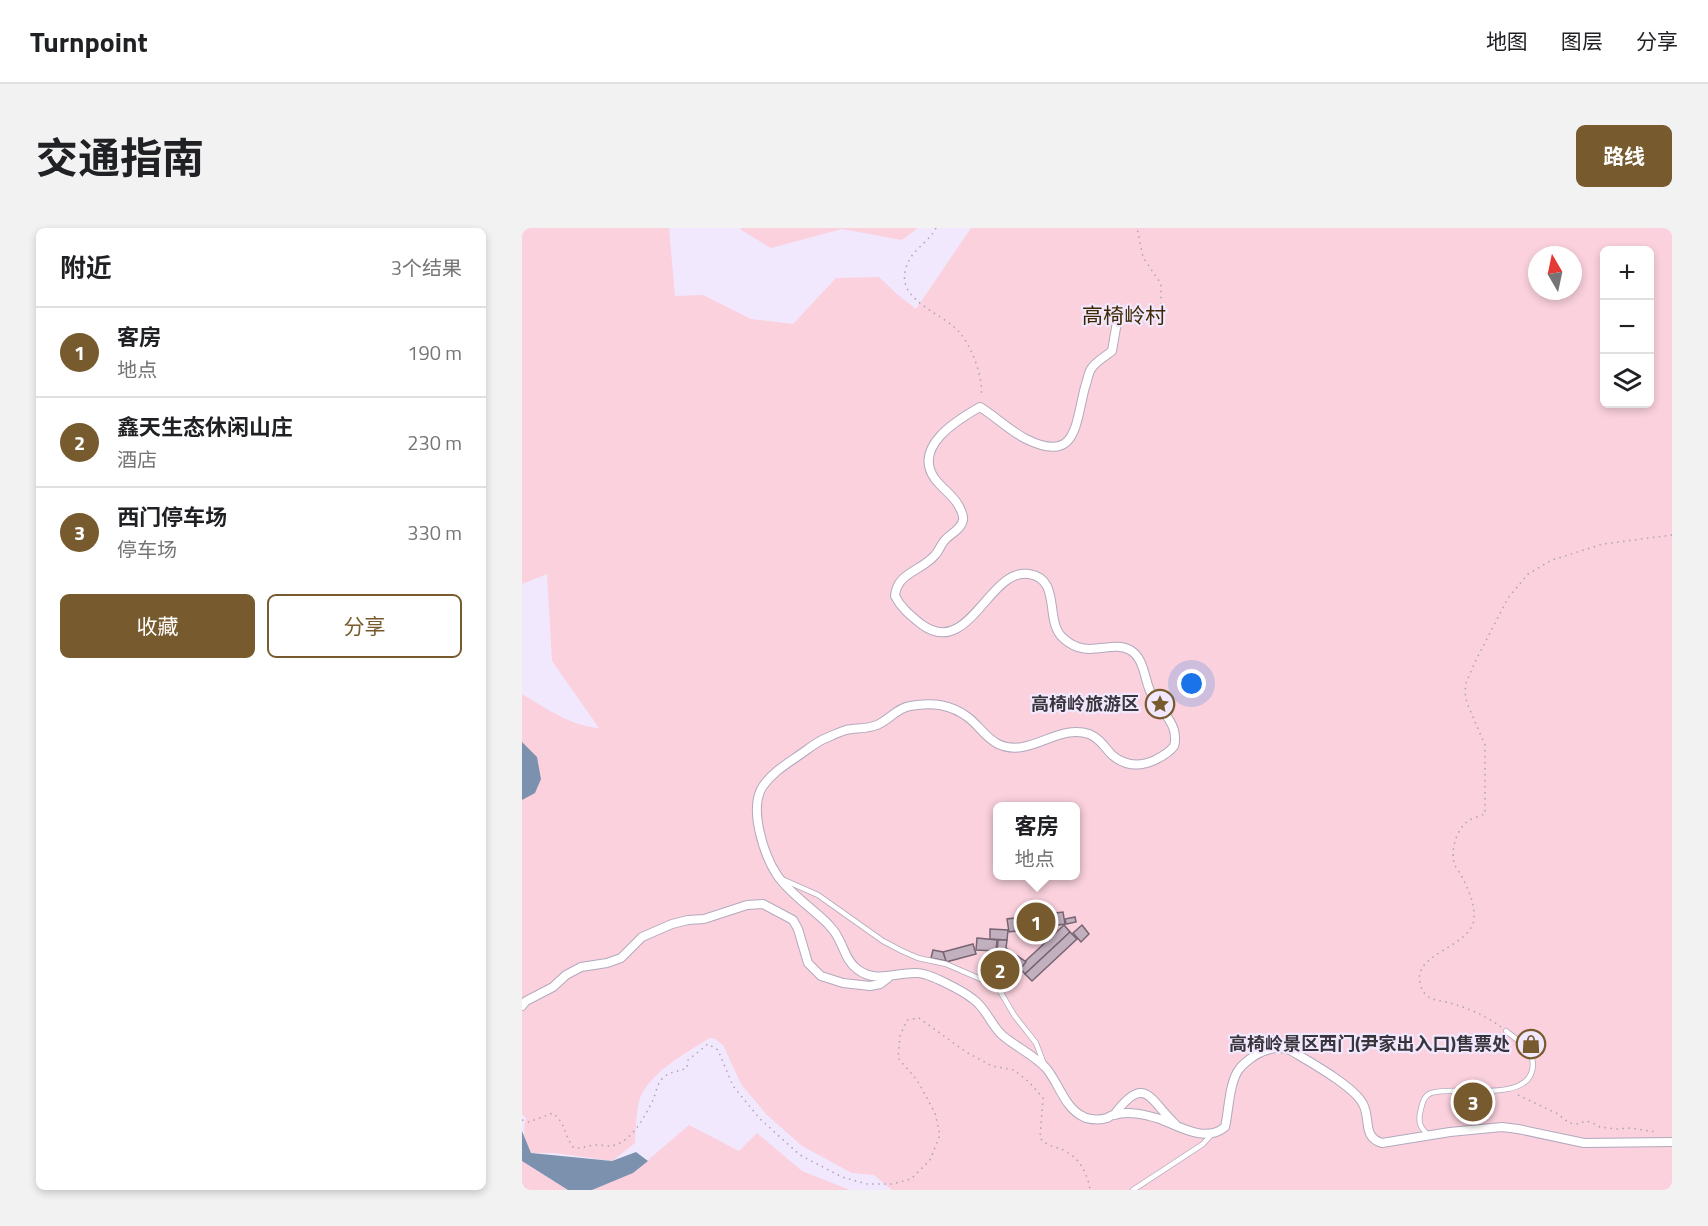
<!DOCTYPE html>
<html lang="zh">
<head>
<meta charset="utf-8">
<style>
  body { margin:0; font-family:"Titillium Web","Noto Sans SC",sans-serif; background:#f2f2f2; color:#202124 }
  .controls { position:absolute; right:18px; top:18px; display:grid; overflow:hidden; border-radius:9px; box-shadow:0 3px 9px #0003 }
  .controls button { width:54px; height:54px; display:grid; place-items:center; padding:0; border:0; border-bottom:2px solid #e0e0e0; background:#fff; color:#202124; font:30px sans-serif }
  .compass { position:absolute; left:1006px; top:18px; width:54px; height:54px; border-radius:50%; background:#fff; box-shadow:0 3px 9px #0003; rotate:351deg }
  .you { position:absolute; left:670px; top:456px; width:21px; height:21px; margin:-15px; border:4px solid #fff; border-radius:50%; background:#1a73e8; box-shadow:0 0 0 9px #1a73e833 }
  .badge { display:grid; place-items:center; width:39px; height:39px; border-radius:50%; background:#775b2e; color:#fff; font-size:20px; font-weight:700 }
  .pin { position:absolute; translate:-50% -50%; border:3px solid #fff; box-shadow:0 2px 6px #0006 }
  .popup { position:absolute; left:471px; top:574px; width:87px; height:78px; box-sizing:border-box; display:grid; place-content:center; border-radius:9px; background:#fff; filter:drop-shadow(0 2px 4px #0005); font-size:20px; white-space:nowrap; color:#757577 }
  .popup b { font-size:22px; color:#202124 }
  .popup::after { content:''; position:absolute; left:50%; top:100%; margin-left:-12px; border:12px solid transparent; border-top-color:#fff }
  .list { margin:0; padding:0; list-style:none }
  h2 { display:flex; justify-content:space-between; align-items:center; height:78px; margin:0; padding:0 24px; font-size:26px }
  h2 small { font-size:20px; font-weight:400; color:#757577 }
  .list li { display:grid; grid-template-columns:39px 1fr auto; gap:18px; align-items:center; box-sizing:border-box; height:90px; padding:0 24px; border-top:2px solid #e0e0e0 }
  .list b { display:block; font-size:22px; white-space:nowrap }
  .list p { margin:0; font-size:20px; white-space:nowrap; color:#757577 }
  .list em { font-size:20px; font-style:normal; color:#757577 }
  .actions { display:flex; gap:12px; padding:18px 24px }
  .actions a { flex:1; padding:14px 0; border:2px solid #775b2e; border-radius:9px; text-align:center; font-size:21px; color:#775b2e }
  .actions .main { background:#775b2e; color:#fff }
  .icon { flex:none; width:33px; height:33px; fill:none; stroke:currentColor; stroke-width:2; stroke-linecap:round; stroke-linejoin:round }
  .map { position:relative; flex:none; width:1150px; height:962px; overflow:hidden; border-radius:9px }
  header { display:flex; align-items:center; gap:36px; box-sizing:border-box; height:84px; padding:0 30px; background:#fff; border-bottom:2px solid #e0e0e0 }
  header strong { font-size:28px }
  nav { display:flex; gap:33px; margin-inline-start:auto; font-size:21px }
  .intro { display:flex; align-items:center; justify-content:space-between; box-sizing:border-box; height:144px; padding:0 36px }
  h1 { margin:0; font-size:42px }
  .button { padding:15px 27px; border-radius:9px; background:#775b2e; color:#fff; font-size:21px; font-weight:700 }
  main { display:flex; gap:36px; padding:0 36px }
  aside { flex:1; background:#fff; border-radius:9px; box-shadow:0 3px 9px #0003 }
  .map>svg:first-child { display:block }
  .green { fill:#fad1dd; fill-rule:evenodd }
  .water { fill:#7b91ae }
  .building { fill:#c3b0bf; stroke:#776573; stroke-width:1.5 }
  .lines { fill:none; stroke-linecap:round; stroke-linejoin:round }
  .lane-casing { stroke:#b2a9bd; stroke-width:6 }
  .street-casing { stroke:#b2a9bd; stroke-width:10 }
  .path { stroke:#aca4b4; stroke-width:1.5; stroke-dasharray:1.5 4.5; stroke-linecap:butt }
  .lane { stroke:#fff; stroke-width:4.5 }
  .street { stroke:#fff; stroke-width:8 }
  .labels { text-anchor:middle; stroke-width:4.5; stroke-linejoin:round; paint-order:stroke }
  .poi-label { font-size:18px; font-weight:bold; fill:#39353d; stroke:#f2e8fd; text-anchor:end }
  .quarter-label { font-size:21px; fill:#3e2802; stroke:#f2e8fd }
</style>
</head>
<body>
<header>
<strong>Turnpoint</strong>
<nav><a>地图</a><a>图层</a><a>分享</a></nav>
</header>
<div class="intro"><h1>交通指南</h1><a class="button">路线</a></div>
<main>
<aside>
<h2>附近<small>3个结果</small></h2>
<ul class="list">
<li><span class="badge">1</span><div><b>客房</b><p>地点</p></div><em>190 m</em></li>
<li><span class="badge">2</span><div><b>鑫天生态休闲山庄</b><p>酒店</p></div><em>230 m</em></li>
<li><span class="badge">3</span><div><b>西门停车场</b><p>停车场</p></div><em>330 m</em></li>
</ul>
<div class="actions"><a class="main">收藏</a><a>分享</a></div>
</aside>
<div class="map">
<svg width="1150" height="962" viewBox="0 0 1150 962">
  <rect width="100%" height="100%" fill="#f2e8fd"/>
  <g class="green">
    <path d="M0 0H147L153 68 181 67 229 91 271 96 314 50 357 49 376 67 394 81 449 0H1150V962H370L352 947 330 945 280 918 244 886 219 856 201 817 193 811 188 810C164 825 126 845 117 873 114 884 114 903 113 915L90 933 33 925H9C3 912 0 904 4 890L0 886V466C24 480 48 498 77 500L30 433 25 346 0 356ZM1082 22H1128V176H1082ZM1015 27H1051V63H1015ZM475 578H553V648H475Z"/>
    <path d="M219 0H396L380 12 320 1 249 20 219 2Z"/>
    <path d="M167 897 217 923 235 905 280 943 328 962H70L111 945Z"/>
    <path d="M0 933 46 962H0Z"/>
  </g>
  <g class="water">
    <path d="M0 514 15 529 19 551 13 565 0 572Z"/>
    <path d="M0 903 9 925 90 933 114 924 126 933 111 945 70 962H46L0 933Z"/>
  </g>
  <g class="building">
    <path d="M541 684 543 696 487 704 485 691Z"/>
    <path d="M553 689 554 694 544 696 543 691Z"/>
    <path d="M542 697 548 704 503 746 497 739Z"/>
    <path d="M560 697 567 706 559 714 551 705Z"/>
    <path d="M468 701 486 702 485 712 468 711Z"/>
    <path d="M548 704 555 711 510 753 503 746Z"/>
    <path d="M455 710 475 712 474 723 454 722Z"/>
    <path d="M476 712H485L483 728 475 727Z"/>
    <path d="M451 716 454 726 424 734 421 724Z"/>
    <path d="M484 720 504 734 499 740 482 728 481 723Z"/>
    <path d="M411 722 421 724 424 733 409 730Z"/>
  </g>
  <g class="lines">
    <g class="lane-casing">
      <g id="lane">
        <path d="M262 652 296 667 361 713 380 723 396 730 424 736 470 756 478 763 492 787 514 815 522 836"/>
        <path d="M907 908C899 900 896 896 898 885 900 877 901 868 909 865 931 857 997 874 1009 846 1017 826 998 814 984 803"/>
        <path d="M611 962 681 916 690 906"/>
      </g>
    </g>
    <g class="street-casing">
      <g id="street">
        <path d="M595 94 590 123C584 128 573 134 569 141 566 146 565 154 563 159 553 197 555 236 504 211 487 202 474 189 458 179 435 192 390 219 413 251 420 260 429 266 435 275 438 280 442 286 441 292 439 302 429 305 423 312 419 316 417 323 413 327 400 343 375 344 373 368 379 380 388 387 399 396 447 432 467 339 507 346 540 351 522 393 541 410 566 433 588 411 608 422 622 430 622 449 628 463 634 477 648 488 652 502 653 507 654 513 652 518 648 524 639 529 633 532 618 539 603 538 590 527 583 520 578 510 567 506 536 495 507 531 476 516 464 510 457 498 447 490 429 476 410 474 388 478 375 480 367 492 355 497 345 501 334 500 324 502 317 504 309 508 302 511 293 515 285 522 276 528 263 537 250 545 241 558 226 580 242 627 255 647 267 665 290 680 306 696 309 700 313 703 315 708 322 719 324 733 335 741 354 756 374 744 395 745 407 745 441 763 451 771 464 780 469 797 480 807 494 819 512 827 524 840 537 855 542 880 562 889 568 892 579 892 585 890 587 889 589 887 592 887 606 882 624 887 638 891 658 899 684 915 703 899 707 882 707 853 718 840 722 835 727 832 732 828 743 821 756 818 768 822 786 833 832 858 841 876 849 891 840 909 860 915L928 904 980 899 996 901 1062 915 1150 914"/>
        <path d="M0 778 4 773 31 759 44 747 59 739 85 735 99 730 120 709 150 696 166 692 182 691 225 677 241 676 271 692 276 701 286 735 299 748 321 755 348 758 358 756 366 750"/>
        <path d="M592 887C623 845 628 872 653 896"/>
      </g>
    </g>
    <g class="path">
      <path d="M414 0C405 17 387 22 383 44 377 74 423 86 438 105 450 119 462 151 459 169"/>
      <path d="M605 93 639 90V56L621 29 615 0"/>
      <path d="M510 701 511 706"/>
      <path d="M979 799C963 787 943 779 924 774 920 773 915 773 911 771 905 769 900 764 899 758 887 725 948 721 952 691 953 674 946 661 939 647 937 643 933 639 932 635 929 621 934 602 946 593 951 590 958 588 963 586V517L945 475 943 465 944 455 953 434 986 370 1006 346 1030 332 1081 316 1150 307"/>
      <path d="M996 867 1036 886 1047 895 1056 896 1064 893 1071 895 1078 899 1095 901 1109 900 1134 904"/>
      <path d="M0 892 7 894 31 885C45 897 41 906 52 920 60 921 66 917 74 917 79 917 84 918 88 918 109 916 123 888 131 872 134 865 135 856 140 851 147 843 156 844 165 840L166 832 186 816 196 822 211 858 238 891 278 927 320 949 345 956H370L389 951 408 932 418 907 413 885 395 852 376 830 378 808 385 792 397 790 444 824 470 838 492 842 507 854 521 870 518 910C525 919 534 918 543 923 558 930 566 947 568 962"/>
    </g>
    <use href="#lane" class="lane"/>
    <use href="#street" class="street"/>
  </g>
  <defs>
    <g id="sight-ring" transform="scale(1.5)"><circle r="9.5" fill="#f2e8fd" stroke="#775b2e" stroke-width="1.5"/><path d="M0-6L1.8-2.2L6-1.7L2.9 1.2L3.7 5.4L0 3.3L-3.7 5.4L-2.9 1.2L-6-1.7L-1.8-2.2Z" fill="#775b2e"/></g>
    <g id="shop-ring" transform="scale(1.5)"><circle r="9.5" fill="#f2e8fd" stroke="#775b2e" stroke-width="1.5"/><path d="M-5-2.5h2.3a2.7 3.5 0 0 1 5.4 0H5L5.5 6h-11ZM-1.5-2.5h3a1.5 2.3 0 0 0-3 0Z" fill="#775b2e"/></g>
  </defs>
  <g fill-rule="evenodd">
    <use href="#sight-ring" x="638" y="476"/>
    <use href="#shop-ring" x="1009" y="816"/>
  </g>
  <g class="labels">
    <g class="poi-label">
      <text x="617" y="482">高椅岭旅游区</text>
      <text x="988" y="822">高椅岭景区西门(尹家出入口)售票处</text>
    </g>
    <g class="quarter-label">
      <text x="602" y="95">高椅岭村</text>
    </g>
  </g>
</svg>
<div class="controls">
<button>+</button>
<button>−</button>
<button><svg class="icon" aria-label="layers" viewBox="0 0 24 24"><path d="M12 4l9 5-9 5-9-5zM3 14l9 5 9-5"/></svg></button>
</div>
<svg class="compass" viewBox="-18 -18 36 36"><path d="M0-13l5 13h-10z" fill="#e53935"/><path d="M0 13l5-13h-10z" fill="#757577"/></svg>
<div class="you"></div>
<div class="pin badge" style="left:514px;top:694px">1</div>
<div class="popup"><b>客房</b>地点</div>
<div class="pin badge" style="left:478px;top:742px">2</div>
<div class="pin badge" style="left:951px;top:874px">3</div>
</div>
</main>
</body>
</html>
